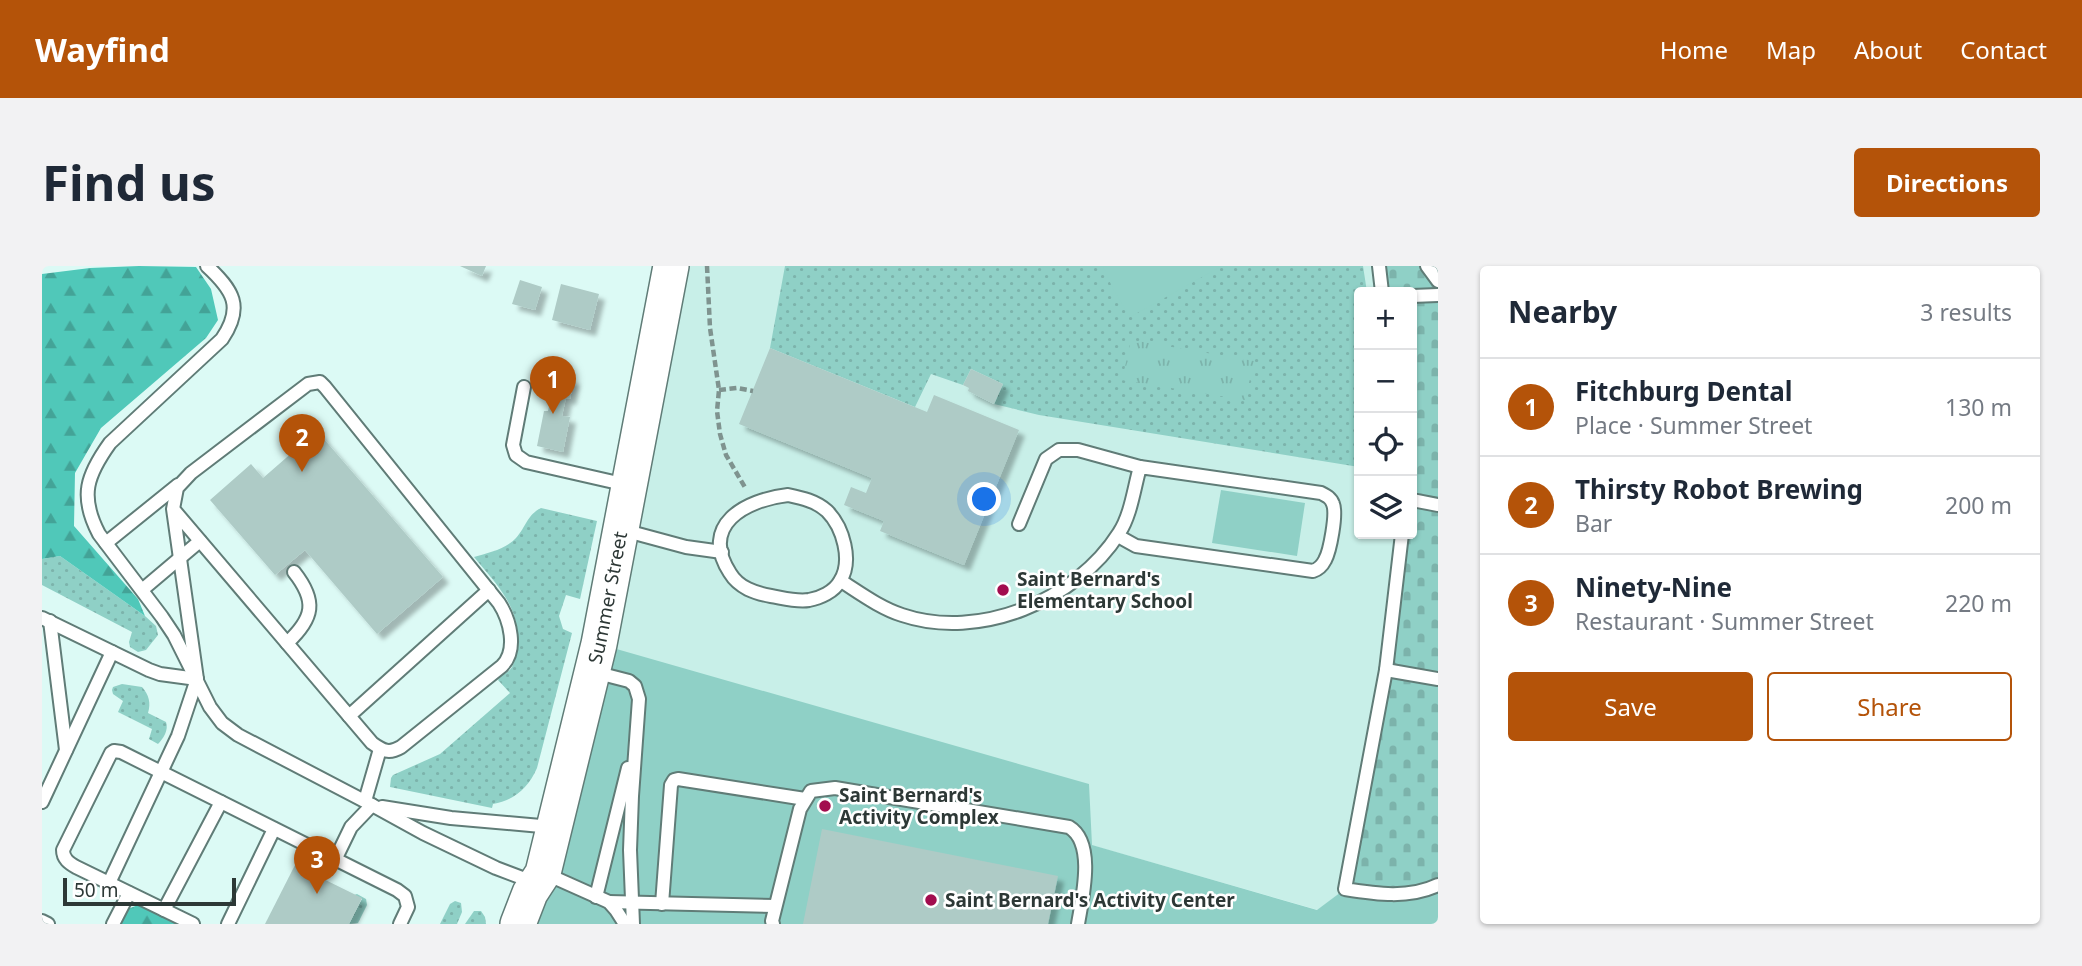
<!DOCTYPE html>
<html lang="en">
<head>
<meta charset="utf-8">
<style>
  body { margin:0; font-family:"Noto Sans",sans-serif; background:#f2f2f3; color:#1f2937 }
  .controls { position:absolute; right:21px; top:21px; display:grid; overflow:hidden; border-radius:7px; box-shadow:0 2px 5px #0004 }
  .controls button { width:63px; height:63px; display:grid; place-items:center; padding:0; border:0; border-bottom:2px solid #e0e1e3; background:#fff; color:#1f2937; font:35px sans-serif }
  .scale { position:absolute; left:21px; bottom:18px; width:173px; box-sizing:border-box; padding-left:7px; border:4px solid #2d3836; border-top:0; font-size:19px; line-height:24px; white-space:nowrap; color:#2d3836; -webkit-text-stroke:5px #fff; paint-order:stroke }
  .you { position:absolute; left:943px; top:234px; width:24px; height:24px; margin:-18px; border:5px solid #fff; border-radius:50%; background:#1a73e8; box-shadow:0 0 0 10px #1a73e833 }
  .badge { display:grid; place-items:center; width:46px; height:46px; border-radius:50%; background:#b45309; color:#fff; font-size:23px; font-weight:700 }
  .pin { position:absolute; translate:-50% -58px; filter:drop-shadow(0 2px 4px #0008) }
  .pin::after { content:''; position:absolute; top:37px; width:24px; height:21px; background:inherit; clip-path:polygon(0 0,100% 0,50% 100%) }
  .list { margin:0; padding:0; list-style:none }
  h2 { display:flex; justify-content:space-between; align-items:center; height:91px; margin:0; padding:0 28px; font-size:30px }
  h2 small { font-size:23px; font-weight:400; color:#747a83 }
  .list li { display:grid; grid-template-columns:46px 1fr auto; gap:21px; align-items:center; box-sizing:border-box; height:98px; padding:0 28px; border-top:2px solid #e0e1e3 }
  .list b { display:block; font-size:26px; white-space:nowrap }
  .list p { margin:0; font-size:23px; white-space:nowrap; color:#747a83 }
  .list em { font-size:23px; font-style:normal; color:#747a83 }
  .actions { display:flex; gap:14px; padding:21px 28px }
  .actions a { flex:1; padding:16px 0; border:2px solid #b45309; border-radius:7px; text-align:center; font-size:24px; color:#b45309 }
  .actions .main { background:#b45309; color:#fff }
  .icon { flex:none; width:38px; height:38px; fill:none; stroke:currentColor; stroke-width:2; stroke-linecap:round; stroke-linejoin:round }
  .map { position:relative; flex:none; width:1396px; height:658px; overflow:hidden; border-radius:7px }
  header { display:flex; align-items:center; gap:42px; box-sizing:border-box; height:98px; padding:0 35px; background:#b45309; color:#fff }
  header strong { font-size:33px }
  nav { display:flex; gap:38px; margin-inline-start:auto; font-size:24px }
  .intro { display:flex; align-items:center; justify-content:space-between; box-sizing:border-box; height:168px; padding:0 42px }
  h1 { margin:0; font-size:49px }
  .button { padding:18px 32px; border-radius:7px; background:#b45309; color:#fff; font-size:24px; font-weight:700 }
  main { display:flex; gap:42px; padding:0 42px }
  aside { flex:1; background:#fff; border-radius:7px; box-shadow:0 2px 5px #0004 }
  .map>svg:first-child { display:block }
  .built { fill:#c8efe8 }
  .grass { fill:url(#grass-dots) }
  .forest { fill:url(#forest-firs) }
  .cemetery { fill:url(#cemetery-stones) }
  .park { fill:url(#park-tufts) }
  .garden { fill:#8fd0c6 }
  .building { fill:#aecbc6; filter:url(#shadow) }
  .lines { fill:none; stroke-linecap:round; stroke-linejoin:round }
  .lane-casing { stroke:#607c77; stroke-width:16 }
  .secondary-casing { stroke:#607c77; stroke-width:38 }
  .path { stroke:#7f938f; stroke-width:4.5; stroke-dasharray:7 3.5; stroke-linecap:butt }
  .lane { stroke:#fff; stroke-width:12 }
  .secondary { stroke:#fff; stroke-width:35 }
  .poi-dot { fill:#a20d4e; stroke:#fff; stroke-width:2.5 }
  .labels { text-anchor:middle; stroke-width:5; stroke-linejoin:round; paint-order:stroke }
  .poi-label { font-size:19px; font-weight:bold; fill:#2d3836; stroke:#fff; text-anchor:start }
  .street-label { font-size:19px; fill:#2d3836; stroke:#fff }
</style>
</head>
<body>
<header>
<strong>Wayfind</strong>
<nav><a>Home</a><a>Map</a><a>About</a><a>Contact</a></nav>
</header>
<div class="intro"><h1>Find us</h1><a class="button">Directions</a></div>
<main>
<div class="map">
<svg width="1396" height="658" viewBox="0 0 1396 658">
  <defs>
    <pattern id="grass-dots" width="8" height="8" patternUnits="userSpaceOnUse" patternTransform="scale(1.75)"><rect width="8" height="8" fill="#8fd0c6"/><path d="M2 2h.1M6 6h.1" fill="none" stroke="#7cb3ab" stroke-width="1.8" stroke-linecap="round"/></pattern>
    <pattern id="forest-firs" width="22" height="20" patternUnits="userSpaceOnUse" patternTransform="scale(1.75)"><rect width="22" height="20" fill="#50c8b9"/><path d="M5 1l3.5 6h-7zM16 11l3.5 6h-7z" fill="#43a397"/></pattern>
    <pattern id="cemetery-stones" width="16" height="16" patternUnits="userSpaceOnUse" patternTransform="scale(1.75)"><rect width="16" height="16" fill="#8fd0c6"/><path d="M2 7V4a2 2 0 0 1 4 0v3zM10 15v-3a2 2 0 0 1 4 0v3z" fill="#7cb3ab"/></pattern>
    <pattern id="park-tufts" width="24" height="20" patternUnits="userSpaceOnUse" patternTransform="scale(1.75)"><rect width="24" height="20" fill="#8fd0c6"/><path d="M3 7l-1-3M5 7V3M7 7l1-3M15 17l-1-3M17 17v-4M19 17l1-3" fill="none" stroke="#7cb3ab"/></pattern>
    <filter id="shadow"><feDropShadow dx="6" dy="6" stdDeviation="2" flood-color="#0004"/></filter>
  </defs>
  <rect width="100%" height="100%" fill="#dcfaf5"/>
  <path class="built" d="M629 0H1337L1340 26H1317V268H1360L1303 623 1276 644 1049 579 557 378Z"/>
  <g class="grass">
    <path d="M743 0H1321L1325 26H1317V201L997 149 952 138 961 118 929 103 921 119 889 108 873 141 728 82Z"/>
    <path d="M499 242 555 255 538 333 524 329 517 350 521 363 530 367 495 502C486 522 473 534 451 538L450 542 348 521 349 512 351 509 398 488 468 427 456 414C460 407 468 407 471 399 473 394 473 388 474 383 481 343 455 319 432 291 446 287 464 283 474 272 484 261 485 249 499 242Z"/>
    <path d="M18 290 103 350 114 360 116 369 104 384 96 386 88 381 87 376 90 366 0 319V293Z"/>
    <path d="M80 418 100 421C107 429 109 437 106 447L124 456C127 464 121 473 116 478L107 473 110 463 76 446 81 435 71 428 70 424 71 421Z"/>
    <path d="M315 628 324 633 325 639 316 657 307 658 320 633 312 629Z"/>
    <path d="M413 635 419 637 420 646 415 658H398L408 638Z"/>
    <path d="M432 645H439L443 651 444 658H423Z"/>
  </g>
  <g class="forest">
    <path d="M97 0 154 1 169 23 176 54 164 72 59 162 33 207 32 260 96 333 103 350 18 290 0 293V8L48 2Z"/>
    <path d="M96 639 103 641 136 658H79L86 643Z"/>
  </g>
  <path class="cemetery" d="M1337 0H1396V619L1385 624 1303 623 1360 268H1370V26H1340Z"/>
  <path class="park" d="M1089 74 1212 95 1203 134 1080 114Z"/>
  <g class="garden">
    <path d="M1061 0H1180L1088 51 1071 23Z"/>
    <path d="M1179 224 1263 237 1255 290 1170 277Z"/>
    <path d="M557 378 1047 518 1050 579 1275 644 1303 623 1327 627 1396 619V658H476Z"/>
  </g>
  <g class="building">
    <path d="M418 0H444L440 10Z"/>
    <path d="M478 14 500 21 493 44 470 38Z"/>
    <path d="M519 18 557 28 548 64 510 54Z"/>
    <path d="M728 82 885 146 892 129 977 164 922 299 838 265 842 255 802 239 809 221 824 227 830 212 697 158Z"/>
    <path d="M929 103 961 118 952 138 926 125 927 122 921 119Z"/>
    <path d="M514 109 532 113 528 133 524 132 520 150 528 151 521 186 495 180 502 145H506Z"/>
    <path d="M275 165 401 311 335 368 263 284 233 309 168 234 209 198 221 212Z"/>
    <path d="M780 563 1016 610 1006 658H761Z"/>
    <path d="M253 599 320 632 307 658H223Z"/>
  </g>
  <g class="lines">
    <g class="lane-casing">
      <g id="lane">
        <path d="M165 0C191 24 202 41 180 73L68 177C45 209 37 230 57 268L120 351 132 369 168 441 180 457 196 469 330 539 381 567 454 602 491 616"/>
        <path d="M1337 0 1340 26"/>
        <path d="M1385 0 1396 15"/>
        <path d="M1370 30 1396 29"/>
        <path d="M482 121 471 179 474 189 484 196 585 219"/>
        <path d="M746 229C760 232 774 235 785 245 801 261 811 295 798 315 792 326 778 332 767 334 754 336 741 332 729 330 713 327 697 322 688 307 657 259 703 234 746 229Z"/>
        <path d="M1370 234 1396 239"/>
        <path d="M977 258 1004 193 1017 184H1036L1098 201"/>
        <path d="M581 264 644 281 680 286"/>
        <path d="M1360 268 1344 404 1303 623C1334 628 1367 633 1396 619"/>
        <path d="M64 277 136 219"/>
        <path d="M799 315C818 327 838 342 860 349 937 375 1034 335 1077 267 1089 249 1092 222 1098 201L1279 227C1285 230 1289 232 1291 238 1295 248 1288 285 1283 294 1280 300 1277 303 1271 305L1094 280 1076 270"/>
        <path d="M100 324 158 275"/>
        <path d="M0 352 107 404 118 408 155 413"/>
        <path d="M8 355 24 484"/>
        <path d="M245 377C272 352 275 335 252 306"/>
        <path d="M1344 404 1396 413"/>
        <path d="M552 406 587 415 593 420 597 433 590 530 588 584 591 658"/>
        <path d="M307 450 447 324"/>
        <path d="M323 535 338 483"/>
        <path d="M0 536 70 386"/>
        <path d="M340 541 409 552 510 561"/>
        <path d="M293 594 309 561 330 539"/>
        <path d="M502 607 567 636 574 644 583 658"/>
        <path d="M67 617 136 470 155 413 131 243 135 222 149 207 266 118 278 116 283 121 457 337C468 354 476 384 460 400L359 481C347 488 341 485 330 477L131 243"/>
        <path d="M554 631 586 502"/>
        <path d="M567 636 733 640"/>
        <path d="M620 638 629 519 632 514 636 513 763 533"/>
        <path d="M122 644 179 536"/>
        <path d="M0 655 6 658"/>
        <path d="M71 658 87 627"/>
        <path d="M151 658 34 601C27 597 21 593 21 584L69 487 72 485 79 486 355 624 363 630 366 641 358 658"/>
        <path d="M186 658 232 563"/>
        <path d="M731 658 730 655 758 543 769 525 793 522 1027 561C1054 577 1040 633 1036 658"/>
      </g>
    </g>
    <g class="secondary-casing">
      <g id="secondary">
        <path id="s1" d="M476 658 488 627 501 607 557 378 629 0"/>
      </g>
    </g>
    <g class="path">
      <path d="M665 0 668 62 677 124 675 145 678 168 684 189 704 223"/>
      <path d="M677 124 695 122 711 125"/>
    </g>
    <use href="#lane" class="lane"/>
    <use href="#secondary" class="secondary"/>
  </g>
  <g class="poi-dot">
    <circle cx="961" cy="324" r="7"/>
    <circle cx="783" cy="540" r="7"/>
    <circle cx="889" cy="634" r="7"/>
  </g>
  <g class="labels">
    <g class="poi-label">
      <text x="975" y="320">Saint Bernard's<tspan x="975" dy="22">Elementary School</tspan></text>
      <text x="797" y="536">Saint Bernard's<tspan x="797" dy="22">Activity Complex</tspan></text>
      <text x="903" y="641">Saint Bernard's Activity Center</text>
    </g>
    <g class="street-label">
      <text dy="7" stroke="none"><textPath href="#s1" startOffset="340">Summer Street</textPath></text>
    </g>
  </g>
</svg>
<div class="controls">
<button>+</button>
<button>−</button>
<button><svg class="icon" aria-label="locate" viewBox="0 0 24 24"><circle cx="12" cy="12" r="6"/><path d="M12 2v4M12 18v4M2 12h4M18 12h4"/></svg></button>
<button><svg class="icon" aria-label="layers" viewBox="0 0 24 24"><path d="M12 4l9 5-9 5-9-5zM3 14l9 5 9-5"/></svg></button>
</div>
<div class="scale">50 m</div>
<div class="you"></div>
<div class="pin badge" style="left:511px;top:148px">1</div>
<div class="pin badge" style="left:260px;top:206px">2</div>
<div class="pin badge" style="left:275px;top:628px">3</div>
</div>
<aside>
<h2>Nearby<small>3 results</small></h2>
<ul class="list">
<li><span class="badge">1</span><div><b>Fitchburg Dental</b><p>Place · Summer Street</p></div><em>130 m</em></li>
<li><span class="badge">2</span><div><b>Thirsty Robot Brewing</b><p>Bar</p></div><em>200 m</em></li>
<li><span class="badge">3</span><div><b>Ninety-Nine</b><p>Restaurant · Summer Street</p></div><em>220 m</em></li>
</ul>
<div class="actions"><a class="main">Save</a><a>Share</a></div>
</aside>
</main>
</body>
</html>
